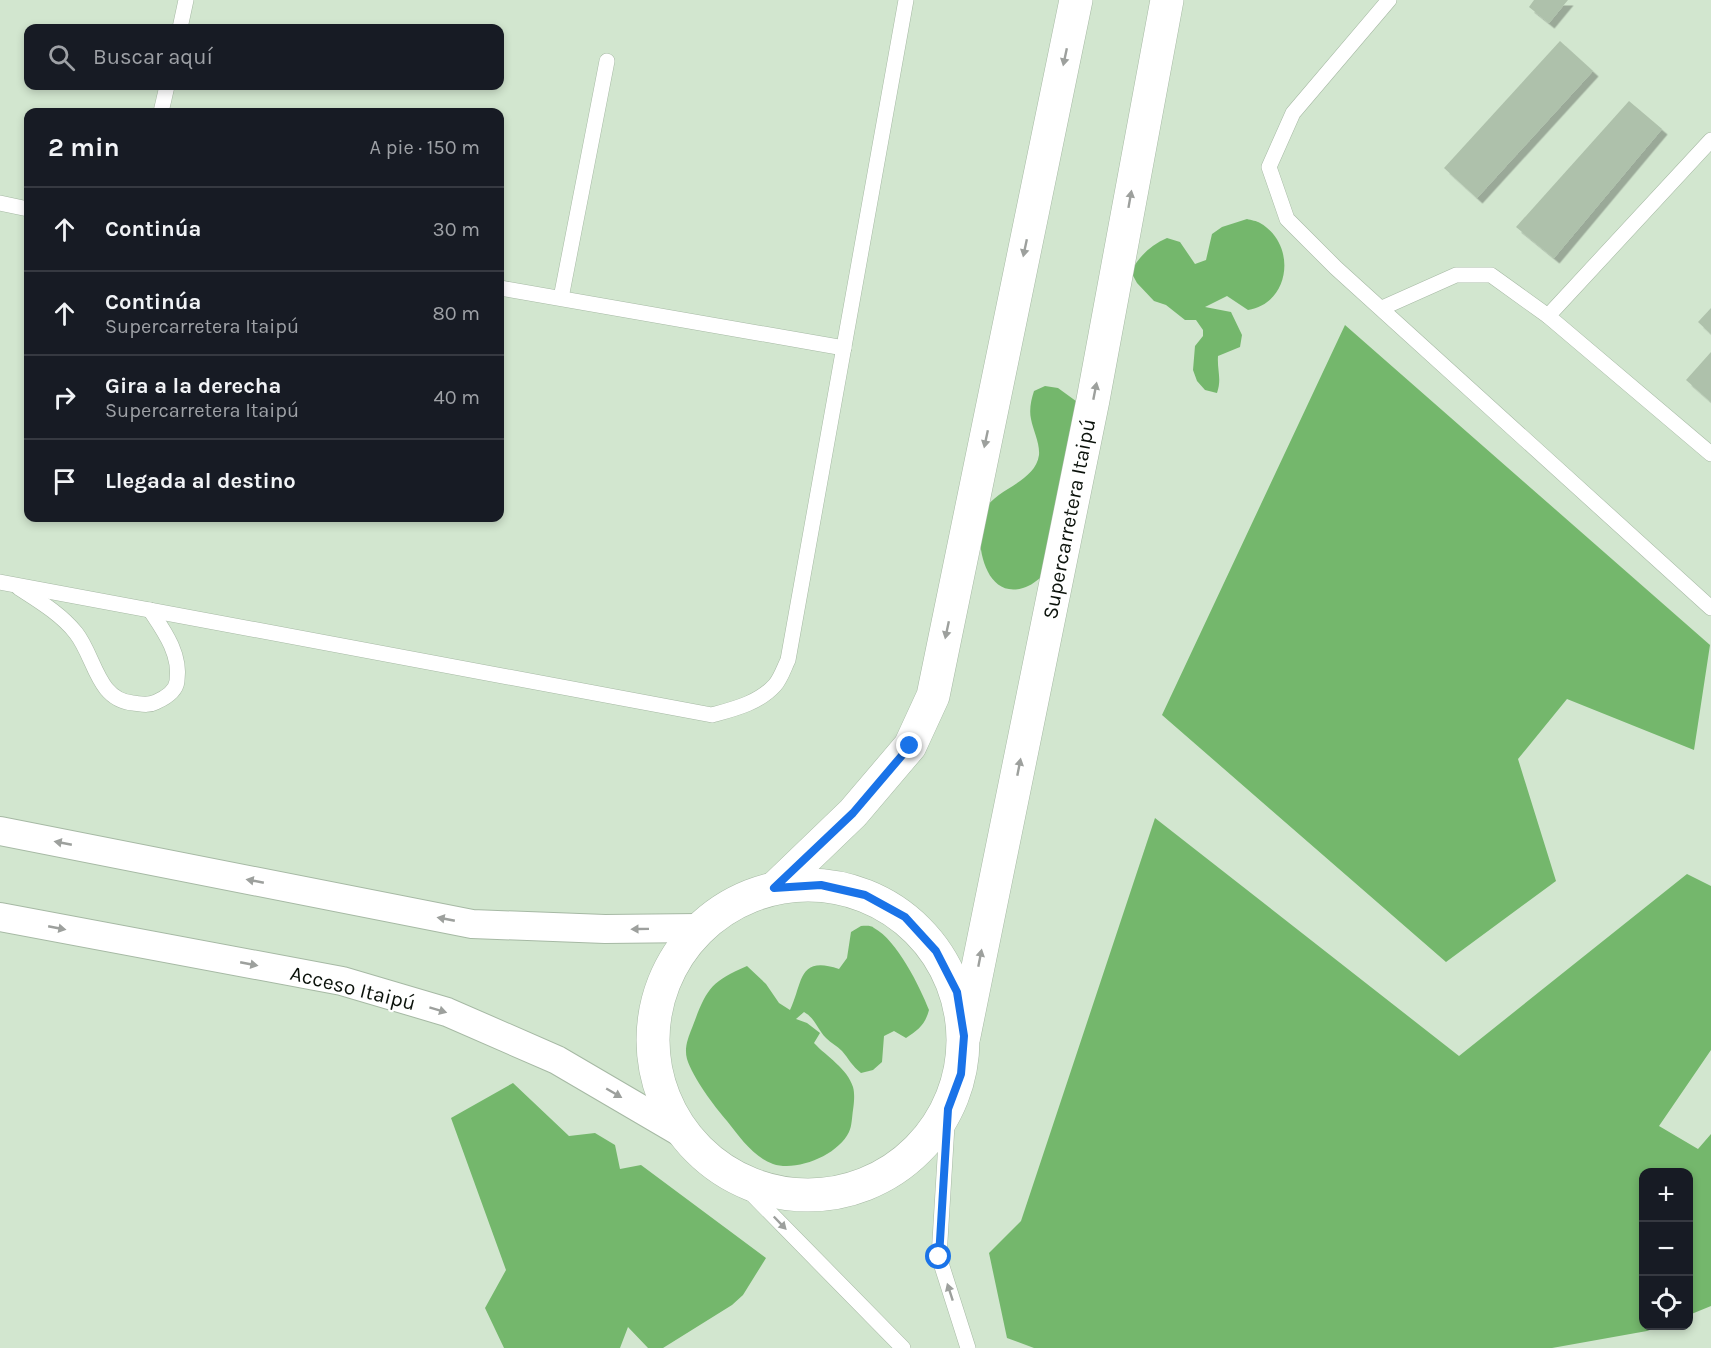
<!DOCTYPE html>
<html lang="es">
<head>
<meta charset="utf-8">
<style>
  body { margin:0; font-family:Karla,sans-serif; background:#242831; color:#f1f3f6 }
  .controls { position:absolute; right:18px; bottom:18px; display:grid; overflow:hidden; border-radius:12px; box-shadow:0 3px 9px #0003 }
  .controls button { width:54px; height:54px; display:grid; place-items:center; padding:0; border:0; border-bottom:2px solid #363941; background:#171b24; color:#f1f3f6; font:30px sans-serif }
  .stop { position:absolute; width:18px; height:18px; margin:-14px; border:4px solid #1a73e8; border-radius:50%; background:#fff }
  .stop.end { background:#1a73e8; border-color:#fff; box-shadow:0 2px 6px #0008 }
  .list { margin:0; padding:0; list-style:none }
  h2 { display:flex; justify-content:space-between; align-items:center; height:78px; margin:0; padding:0 24px; font-size:26px }
  h2 small { font-size:20px; font-weight:400; color:#9ea1a6 }
  .list li { display:grid; grid-template-columns:39px 1fr auto; gap:18px; align-items:center; box-sizing:border-box; height:84px; padding:0 24px; border-top:2px solid #363941 }
  .list b { display:block; font-size:22px; white-space:nowrap }
  .list p { margin:0; font-size:20px; white-space:nowrap; color:#9ea1a6 }
  .list em { font-size:20px; font-style:normal; color:#9ea1a6 }
  .icon { flex:none; width:33px; height:33px; fill:none; stroke:currentColor; stroke-width:2; stroke-linecap:round; stroke-linejoin:round }
  .map { position:relative; flex:none; width:1711px; height:1348px; overflow:hidden }
  .search { position:absolute; background:#171b24; box-shadow:0 3px 9px #0003; left:24px; top:24px; width:480px; height:66px; display:flex; align-items:center; gap:15px; box-sizing:border-box; padding:0 21px; border-radius:12px; color:#9ea1a6; font-size:22px }
  .panel { position:absolute; background:#171b24; box-shadow:0 3px 9px #0003; left:24px; top:108px; width:480px; height:414px; border-radius:12px }
  .map>svg:first-child { display:block }
  .forest { fill:#74b76c }
  .building { fill:#aec1ab; filter:url(#shadow) }
  .lines { fill:none; stroke-linecap:round; stroke-linejoin:round }
  .service-casing { stroke:#a6b9a4; stroke-width:16 }
  .minor-casing { stroke:#a6b9a4; stroke-width:30 }
  .tertiary-casing { stroke:#a6b9a4; stroke-width:34 }
  .service { stroke:#fff; stroke-width:15 }
  .minor { stroke:#fff; stroke-width:28 }
  .tertiary { stroke:#fff; stroke-width:33 }
  .oneway { fill:#9da09d }
  .route { stroke:#1a73e8; stroke-width:8 }
  .labels { text-anchor:middle; stroke-width:4.5; stroke-linejoin:round; paint-order:stroke }
  .street-label { font-size:21px; fill:#0b120b; stroke:#fff }
</style>
</head>
<body>
<div class="map">
<svg width="1711" height="1348" viewBox="0 0 1711 1348">
  <defs>
    <filter id="shadow"><feDropShadow dx="5.5" dy="5.5" stdDeviation="0" flood-color="#0004"/></filter>
  </defs>
  <rect width="100%" height="100%" fill="#d2e6cf"/>
  <g class="forest">
    <path d="M1247 219C1251 220 1257 221 1260 223 1297 244 1291 303 1248 310L1227 296 1205 307 1231 312 1242 335 1240 347 1218 356C1217 370 1222 379 1217 393L1205 390 1197 381 1193 370 1195 346 1203 336V330L1196 320H1185L1166 305 1154 301 1137 283 1131 272C1139 256 1151 245 1167 238L1180 242 1195 264 1206 260 1212 234 1222 227Z"/>
    <path d="M1345 325 1710 645 1694 750 1567 699 1518 759 1556 881 1446 962 1162 715Z"/>
    <path d="M1045 386 1058 388 1080 404 1043 576C1037 580 1031 586 1023 588 984 600 974 540 983 514 991 489 1035 484 1039 455 1040 443 1033 430 1031 419 1029 410 1031 400 1034 391Z"/>
    <path d="M1155 818 1459 1056 1687 874 1711 886V1050L1659 1126 1698 1149 1711 1134V1306L1689 1315 1688 1172H1644V1326H1660L1647 1331 1552 1348H1034L1007 1338 989 1253 1021 1221Z"/>
    <path d="M861 926C865 926 871 925 874 928 897 940 920 987 929 1010 925 1025 918 1030 906 1038L894 1031 884 1036 882 1062 873 1070 861 1073C852 1066 849 1059 842 1051 837 1046 831 1043 826 1038 817 1029 816 1019 804 1012L796 1019 807 1023 820 1033 814 1043C827 1057 847 1068 853 1087 855 1094 854 1103 853 1110 852 1116 852 1126 849 1132 838 1155 797 1172 773 1164 752 1156 740 1137 727 1121 714 1106 693 1078 687 1059 684 1048 688 1038 692 1028 706 991 709 982 747 966L766 984 779 1003 790 1010C803 984 797 955 839 969L847 958 851 932Z"/>
    <path d="M513 1083 569 1136 595 1133 615 1145 620 1169 641 1165 766 1258 743 1295 732 1305 663 1348H648L628 1327 620 1348H504L485 1308 506 1270 451 1118Z"/>
  </g>
  <g class="building">
    <path d="M1534 0H1568L1549 23 1529 7Z"/>
    <path d="M1560 41 1593 71 1477 198 1444 168Z"/>
    <path d="M1629 101 1662 129 1554 258 1516 227Z"/>
    <path d="M1711 308V334L1698 322Z"/>
    <path d="M1711 352V402L1686 380Z"/>
  </g>
  <g class="lines">
    <g class="service-casing">
      <g id="service">
        <path d="M1389 0 1293 113 1269 167 1287 219 1336 268 1711 608"/>
        <path d="M180 28 186 0"/>
        <path d="M161 112 167 86"/>
        <path d="M1711 140 1548 316 1711 454"/>
        <path d="M0 203 28 209"/>
        <path d="M500 288 844 348"/>
        <path d="M561 298 607 61"/>
        <path d="M1382 308 1456 275H1491L1548 316"/>
        <path d="M0 582 712 715C734 709 759 703 775 685 781 678 784 668 788 660L906 0"/>
        <path d="M19 588C39 601 61 614 76 633 95 657 97 700 133 703 142 704 148 706 156 702 165 698 176 691 177 681 181 654 164 631 150 610"/>
        <path d="M948 1109 939 1257 968 1348"/>
        <path d="M739 1181 903 1348"/>
      </g>
    </g>
    <g class="minor-casing">
      <g id="minor">
        <path d="M0 831 472 924 605 929 699 928"/>
        <path d="M0 917 342 981 447 1012 557 1060 680 1132"/>
      </g>
    </g>
    <g class="tertiary-casing">
      <g id="tertiary">
        <circle cx="808" cy="1040" r="155"/>
        <path d="M775 888 853 813 910 746 933 696 1076 0"/>
        <path d="M964 1036 1093 400 1167 0"/>
      </g>
    </g>
    <use href="#service" class="service"/>
    <use href="#minor" class="minor"/>
    <use href="#tertiary" class="tertiary"/>
  </g>
  <defs><path id="oneway-solid" d="M-6-.8H1V-3.2L6.5 0L1 3.2V.8H-6Z" transform="scale(1.5)"/></defs>
  <g class="oneway">
    <use href="#oneway-solid" transform="translate(1065 57) rotate(102)"/>
    <use href="#oneway-solid" transform="translate(1130 199) rotate(-80)"/>
    <use href="#oneway-solid" transform="translate(1025 248) rotate(102)"/>
    <use href="#oneway-solid" transform="translate(1095 391) rotate(-79)"/>
    <use href="#oneway-solid" transform="translate(986 439) rotate(102)"/>
    <use href="#oneway-solid" transform="translate(947 630) rotate(102)"/>
    <use href="#oneway-solid" transform="translate(1019 767) rotate(-79)"/>
    <use href="#oneway-solid" transform="translate(63 843) rotate(-169)"/>
    <use href="#oneway-solid" transform="translate(255 881) rotate(-169)"/>
    <use href="#oneway-solid" transform="translate(446 919) rotate(-169)"/>
    <use href="#oneway-solid" transform="translate(57 928) rotate(11)"/>
    <use href="#oneway-solid" transform="translate(640 929) rotate(179)"/>
    <use href="#oneway-solid" transform="translate(980 958) rotate(-79)"/>
    <use href="#oneway-solid" transform="translate(249 964) rotate(11)"/>
    <use href="#oneway-solid" transform="translate(438 1010) rotate(17)"/>
    <use href="#oneway-solid" transform="translate(614 1093) rotate(30)"/>
    <use href="#oneway-solid" transform="translate(780 1223) rotate(46)"/>
    <use href="#oneway-solid" transform="translate(950 1292) rotate(-108)"/>
  </g>
  <g class="lines">
    <path class="route" d="M910 746 853 813 774 888 821 885 865 895 905 917 936 951 957 992 964 1036 961 1074 948 1109 939 1257"/>
  </g>
  <g class="labels">
    <g class="street-label">
      <text transform="translate(1069 519) rotate(-79)" y="7">Supercarretera Itaipú</text>
      <text transform="translate(353 988) rotate(14)" y="7">Acceso Itaipú</text>
    </g>
  </g>
</svg>
<div class="controls">
<button>+</button>
<button>−</button>
<button><svg class="icon" aria-label="locate" viewBox="0 0 24 24"><circle cx="12" cy="12" r="6"/><path d="M12 2v4M12 18v4M2 12h4M18 12h4"/></svg></button>
</div>
<div class="stop" style="left:939px;top:1257px"></div>
<div class="stop end" style="left:910px;top:746px"></div>
<div class="search"><svg class="icon" aria-label="search" viewBox="0 0 24 24"><circle cx="10" cy="10" r="6"/><path d="M15 15l6 6"/></svg>Buscar aquí</div>
<section class="panel">
<h2>2 min<small>A pie · 150 m</small></h2>
<ul class="list">
<li><svg class="icon" aria-label="ahead" viewBox="0 0 24 24"><path d="M12 20V5M6 11l6-6 6 6"/></svg><div><b>Continúa</b></div><em>30 m</em></li>
<li><svg class="icon" aria-label="ahead" viewBox="0 0 24 24"><path d="M12 20V5M6 11l6-6 6 6"/></svg><div><b>Continúa</b><p>Supercarretera Itaipú</p></div><em>80 m</em></li>
<li><svg class="icon" aria-label="right" viewBox="0 0 24 24"><path d="M7 20v-9h11M14 6l5 5-5 5"/></svg><div><b>Gira a la derecha</b><p>Supercarretera Itaipú</p></div><em>40 m</em></li>
<li><svg class="icon" aria-label="arrive" viewBox="0 0 24 24"><path d="M6 21V4h12l-3 4 3 4H6"/></svg><div><b>Llegada al destino</b></div></li>
</ul>
</section>
</div>
</body>
</html>
